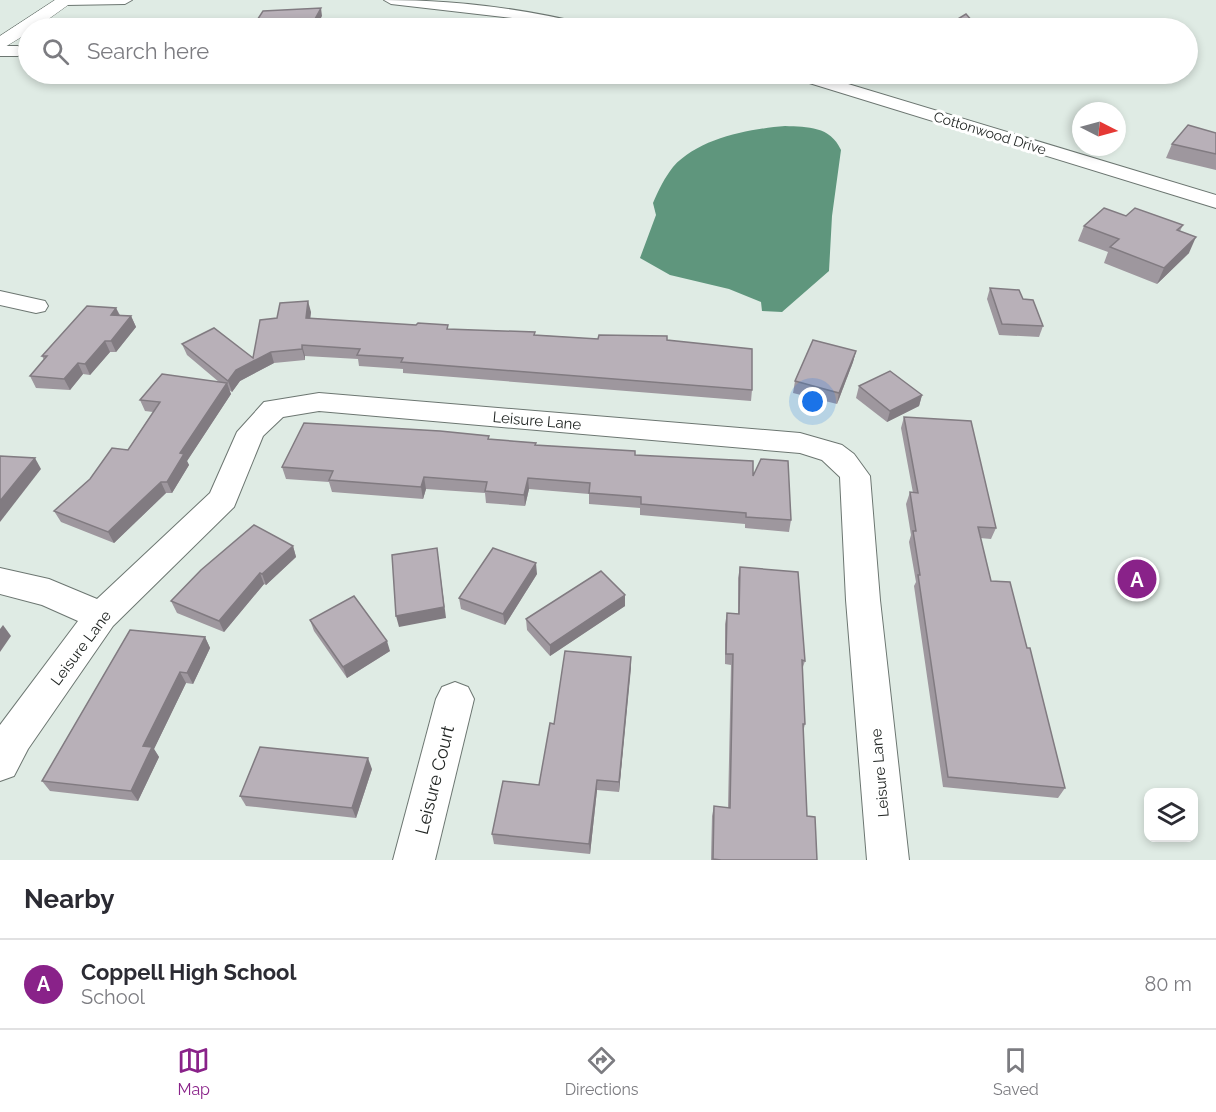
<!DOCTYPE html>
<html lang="en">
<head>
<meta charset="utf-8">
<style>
  body { margin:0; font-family:Raleway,sans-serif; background:#f2f2f3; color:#2b2b33 }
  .controls { position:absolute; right:18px; bottom:18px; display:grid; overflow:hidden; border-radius:12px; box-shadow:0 3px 9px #0003 }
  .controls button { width:54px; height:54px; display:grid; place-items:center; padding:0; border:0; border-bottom:2px solid #e1e1e2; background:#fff; color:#2b2b33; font:30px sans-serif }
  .compass { position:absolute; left:1072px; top:102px; width:54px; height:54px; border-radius:50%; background:#fff; box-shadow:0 3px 9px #0003; rotate:96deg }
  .you { position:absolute; left:813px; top:402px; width:21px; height:21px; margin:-15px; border:4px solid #fff; border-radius:50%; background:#1a73e8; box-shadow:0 0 0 9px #1a73e833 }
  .badge { display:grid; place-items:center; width:39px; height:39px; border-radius:50%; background:#892289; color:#fff; font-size:20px; font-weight:700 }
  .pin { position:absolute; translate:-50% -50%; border:3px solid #fff; box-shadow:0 2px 6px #0006 }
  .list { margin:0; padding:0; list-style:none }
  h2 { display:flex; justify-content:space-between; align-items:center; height:78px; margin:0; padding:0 24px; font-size:26px }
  h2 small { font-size:20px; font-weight:400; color:#7c7c81 }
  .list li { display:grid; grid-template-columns:39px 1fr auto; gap:18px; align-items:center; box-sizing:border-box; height:90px; padding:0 24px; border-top:2px solid #e1e1e2 }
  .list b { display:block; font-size:22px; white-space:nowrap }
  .list p { margin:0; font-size:20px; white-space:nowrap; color:#7c7c81 }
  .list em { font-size:20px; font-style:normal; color:#7c7c81 }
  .icon { flex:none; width:33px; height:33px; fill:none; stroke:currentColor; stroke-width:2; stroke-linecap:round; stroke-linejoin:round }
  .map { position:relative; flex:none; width:1216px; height:860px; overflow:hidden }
  .search { position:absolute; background:#fff; box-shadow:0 3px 9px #0003; left:18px; right:18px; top:18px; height:66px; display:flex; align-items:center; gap:15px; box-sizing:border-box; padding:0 21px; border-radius:33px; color:#7c7c81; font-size:22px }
  .sheet { height:168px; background:#fff }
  nav { display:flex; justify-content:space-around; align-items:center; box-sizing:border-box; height:84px; border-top:2px solid #e1e1e2; background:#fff; font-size:16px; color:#7c7c81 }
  nav a { display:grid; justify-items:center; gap:3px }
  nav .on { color:#892289 }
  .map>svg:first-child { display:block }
  .water { fill:#5f967d }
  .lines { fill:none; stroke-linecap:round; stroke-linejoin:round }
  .minor-casing { stroke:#6c7671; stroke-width:2 }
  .major-casing { stroke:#6c7671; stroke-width:1 }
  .minor { fill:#fff; fill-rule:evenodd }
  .major { fill:#fff; fill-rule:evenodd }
  .wall { fill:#9e979e }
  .shaded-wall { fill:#817b81 }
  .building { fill:#b8b0b8; stroke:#817b81; stroke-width:1.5 }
  .labels { text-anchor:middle; stroke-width:6; stroke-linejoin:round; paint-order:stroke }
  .far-street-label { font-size:14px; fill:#222624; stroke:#fff }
  .street-label { font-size:15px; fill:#222624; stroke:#fff }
  .near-street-label { font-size:18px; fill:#222624; stroke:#fff }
</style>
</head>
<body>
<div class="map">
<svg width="1216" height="860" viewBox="0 0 1216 860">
  <rect width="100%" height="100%" fill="#dfebe4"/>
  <path class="water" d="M785 126C808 127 830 126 841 150L832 216 829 271 782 312 762 311 761 302 729 289 670 275 640 258 656 215 653 203C658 191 665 177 673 167 699 138 749 129 785 126Z"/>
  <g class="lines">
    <g class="minor-casing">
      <g id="minor">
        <path d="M59 0H132L125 4 66 5 61 4Z"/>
        <path d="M384 0C453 0 522 8 589 25L592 28H565L521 19 391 4Z"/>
        <path d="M0 46H18L26 51 18 56H0Z"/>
        <path d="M790 74H815L1216 195V208L793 78Z"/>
        <path d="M0 291 45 301 48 306 45 311 36 313 0 305Z"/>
        <path d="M319 393 800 433 842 445 854 454 870 476 880 600 909 860H867L846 600 840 477 822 460 800 453 319 411 283 417 263 436 234 507 113 626 28 749 14 776 0 781V725L78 621 42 605 0 594V568L49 579 97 599 210 493 237 432 264 402Z"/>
        <path d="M455 682 468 687 474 699 435 860H393L436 699 442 687Z"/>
      </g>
    </g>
    <g class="major-casing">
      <path id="major" d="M55 0H75L36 28H28V33L0 50V36Z"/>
    </g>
    <use href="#minor" class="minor"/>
    <use href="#major" class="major"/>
  </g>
  <g class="wall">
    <path d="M462 74H489L486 79 462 78Z"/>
    <path d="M962 74H1011L999 83Z"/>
    <path d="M1216 133V170L1166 158 1172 144Z"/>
    <path d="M1126 216 1183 225 1180 231 1189 253 1157 284 1104 263 1108 252 1078 241 1084 226Z"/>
    <path d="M990 288 1023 299 1043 326 1039 337 999 335 987 299Z"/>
    <path d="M116 308 120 315 131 316 136 327 116 352H110L90 375 83 374 70 390 36 388 30 376 44 360 42 356Z"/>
    <path d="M311 312 310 318 449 329 598 339 667 340 752 390 751 401 403 373V369L359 366 358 359 305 356V360L274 363 240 381 232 392 229 390 231 394 187 461 189 465 172 493H166L114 543 61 522 54 511 128 450 153 412 145 411 140 400 219 382 187 355 182 344 253 358 277 318Z"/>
    <path d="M856 351 853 362 837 404 793 393 795 381Z"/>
    <path d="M859 386 922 395 919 406 887 422 856 398Z"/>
    <path d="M904 417 996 528 991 539 980 538 991 581 1027 648 1065 788 1058 798 943 787 914 586 916 582 909 542 911 535 906 504 910 492 913 493 901 428Z"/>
    <path d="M489 439 536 443V445L635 455 753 476 791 520 789 532 745 528V524L640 515V508L589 504V494L529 489 525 506 486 503 485 493 426 489 423 499 332 492 329 482 286 479 282 467Z"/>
    <path d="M293 546 296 557 266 585 264 584 224 632 177 613 171 601Z"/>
    <path d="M740 567 805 661 802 670 805 724 803 732 807 816 817 860H711L712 816 714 806 728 808 731 665 725 664V624L727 613 738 614V578Z"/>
    <path d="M537 574 505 625 461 609 459 598Z"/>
    <path d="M625 595V606L550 656 527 630 526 619Z"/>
    <path d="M310 620 390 651 347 678 314 631Z"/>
    <path d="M205 637 210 648 193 684 186 683 154 749 159 757 138 801 50 791 42 781Z"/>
    <path d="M631 657 619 792 597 790 590 854 494 844 492 834 539 785 554 724Z"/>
    <path d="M372 769 356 818 246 806 240 796Z"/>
  </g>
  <g class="shaded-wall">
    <path d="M321 8 322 16 316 28H310Z"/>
    <path d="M1002 74H1011L999 83Z"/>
    <path d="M1196 237 1189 253 1157 284 1164 268Z"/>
    <path d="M308 301 311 312 309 329 306 318Z"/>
    <path d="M116 308 121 319 111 315Z"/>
    <path d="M131 316 136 327 116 352 111 341Z"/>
    <path d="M105 341 110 352 90 375 85 364Z"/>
    <path d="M302 345 305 356V360L302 349Z"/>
    <path d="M856 351 853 362 837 404 839 393Z"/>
    <path d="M271 352 274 363 240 381 232 392 228 381 236 370Z"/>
    <path d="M78 363 83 374 70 390 64 379Z"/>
    <path d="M227 383 231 394 187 461 189 465 172 493 167 482 180 453Z"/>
    <path d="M922 395 919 406 887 422 890 411Z"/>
    <path d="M35 458 41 469 0 522V501Z"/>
    <path d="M424 477 426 489 423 499 421 487Z"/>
    <path d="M528 478 529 489 525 506 524 495Z"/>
    <path d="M161 482 166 493 114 543 108 532Z"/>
    <path d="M293 546 296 557 266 585 262 574Z"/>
    <path d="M437 548 446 618 399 627 396 616Z"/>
    <path d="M536 563 537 574 505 625 503 614Z"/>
    <path d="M260 573 264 584 224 632 219 621Z"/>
    <path d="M625 595V606L550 656V645Z"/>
    <path d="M3 625 11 636 0 652V629Z"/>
    <path d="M205 637 210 648 193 684 187 673Z"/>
    <path d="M387 641 390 651 347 678 343 667Z"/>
    <path d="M631 657V668L619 792V782Z"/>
    <path d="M180 672 186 683 154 749 159 757 138 801 131 791 143 746Z"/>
    <path d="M368 758 372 769 356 818 352 808Z"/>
    <path d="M597 780V790L590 854 589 844Z"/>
  </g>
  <g class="building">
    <path d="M321 8 310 28H252L263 11Z"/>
    <path d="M966 14 974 23 967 28H943Z"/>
    <path d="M1188 125 1216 133V154L1172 144Z"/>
    <path d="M1104 208 1126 216 1135 208 1183 225 1177 230 1196 237 1164 268 1110 247 1119 239 1084 226Z"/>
    <path d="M990 288 1019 290 1023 299 1033 300 1043 326 1002 324Z"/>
    <path d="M308 301 306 318 416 325 418 323 448 325 447 329 535 332 534 335 598 339 599 335 667 336V340L752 349V390L401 362 403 358 357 355 360 349 302 345V349L271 352 236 370 228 381 182 344 214 328 253 358 260 320 277 318 280 303Z"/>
    <path d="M87 306 116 308 111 315 131 316 111 341H105L85 364 78 363 64 379 30 376 47 356H42Z"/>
    <path d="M813 340 856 351 839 393 795 381Z"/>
    <path d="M890 371 922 395 890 411 859 386Z"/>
    <path d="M162 374 227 383 180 453 184 454 167 482H161L108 532 54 511 90 479 112 448 128 450 160 402 140 400Z"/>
    <path d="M904 417 971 421 996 528 978 527 991 581 1010 582 1027 648H1030L1065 788 948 777 918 575H920L913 531H916L910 492 918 493Z"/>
    <path d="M304 423 440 431 489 436 488 439 536 443 535 445 635 451V455L753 461V476L761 459 788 461 791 520 746 517V513L641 504V497L589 493 590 483 528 478 524 495 485 491 487 482 424 477 421 487 329 480 333 471 282 467Z"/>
    <path d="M0 456 35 458 0 501Z"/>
    <path d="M254 525 293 546 262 574 260 573 219 621 171 601 201 570Z"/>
    <path d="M437 548 444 607 396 616 392 555Z"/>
    <path d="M493 548 536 563 503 614 459 598Z"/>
    <path d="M740 567 798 572 805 661 802 660 805 724H803L807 816 815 817 817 860H721L713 859 714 806 730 808 733 654H726L727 613 739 614Z"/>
    <path d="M601 571 625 595 550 645 526 619Z"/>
    <path d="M354 596 387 641 343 667 310 620Z"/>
    <path d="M130 630 205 637 187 673 180 672 143 746 152 747 131 791 42 781Z"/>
    <path d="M565 651 631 657 619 782 597 780 589 844 492 834 503 781 539 785 550 723 554 724Z"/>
    <path d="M260 747 368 758 352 808 240 796Z"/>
  </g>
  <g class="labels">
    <g class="far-street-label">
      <text transform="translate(990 133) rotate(17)" y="5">Cottonwood Drive</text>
    </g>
    <g class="street-label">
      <text transform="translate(537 421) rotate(5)" y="5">Leisure Lane</text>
      <text transform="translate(81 648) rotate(-53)" y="5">Leisure Lane</text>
      <text transform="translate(880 773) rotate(-95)" y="5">Leisure Lane</text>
    </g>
    <g class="near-street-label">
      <text transform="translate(435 780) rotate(-76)" y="6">Leisure Court</text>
    </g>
  </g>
</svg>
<div class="controls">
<button><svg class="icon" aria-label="layers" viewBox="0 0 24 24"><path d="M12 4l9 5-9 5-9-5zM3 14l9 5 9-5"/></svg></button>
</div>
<svg class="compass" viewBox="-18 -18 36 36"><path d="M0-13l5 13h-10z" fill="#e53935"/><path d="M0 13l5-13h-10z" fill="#7c7c81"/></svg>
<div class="you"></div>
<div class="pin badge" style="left:1137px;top:579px">A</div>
<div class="search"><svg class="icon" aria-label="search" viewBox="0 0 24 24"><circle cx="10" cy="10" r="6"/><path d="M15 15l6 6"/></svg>Search here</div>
</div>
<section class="sheet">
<h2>Nearby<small></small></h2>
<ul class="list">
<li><span class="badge">A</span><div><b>Coppell High School</b><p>School</p></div><em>80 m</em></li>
</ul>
</section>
<nav>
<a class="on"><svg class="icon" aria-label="map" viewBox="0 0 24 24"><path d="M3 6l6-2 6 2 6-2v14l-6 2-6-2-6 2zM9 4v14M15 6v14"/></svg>Map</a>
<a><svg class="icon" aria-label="directions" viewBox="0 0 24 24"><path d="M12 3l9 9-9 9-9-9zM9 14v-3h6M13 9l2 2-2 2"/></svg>Directions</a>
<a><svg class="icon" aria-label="saved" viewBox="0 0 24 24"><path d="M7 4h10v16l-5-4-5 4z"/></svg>Saved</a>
</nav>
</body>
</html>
